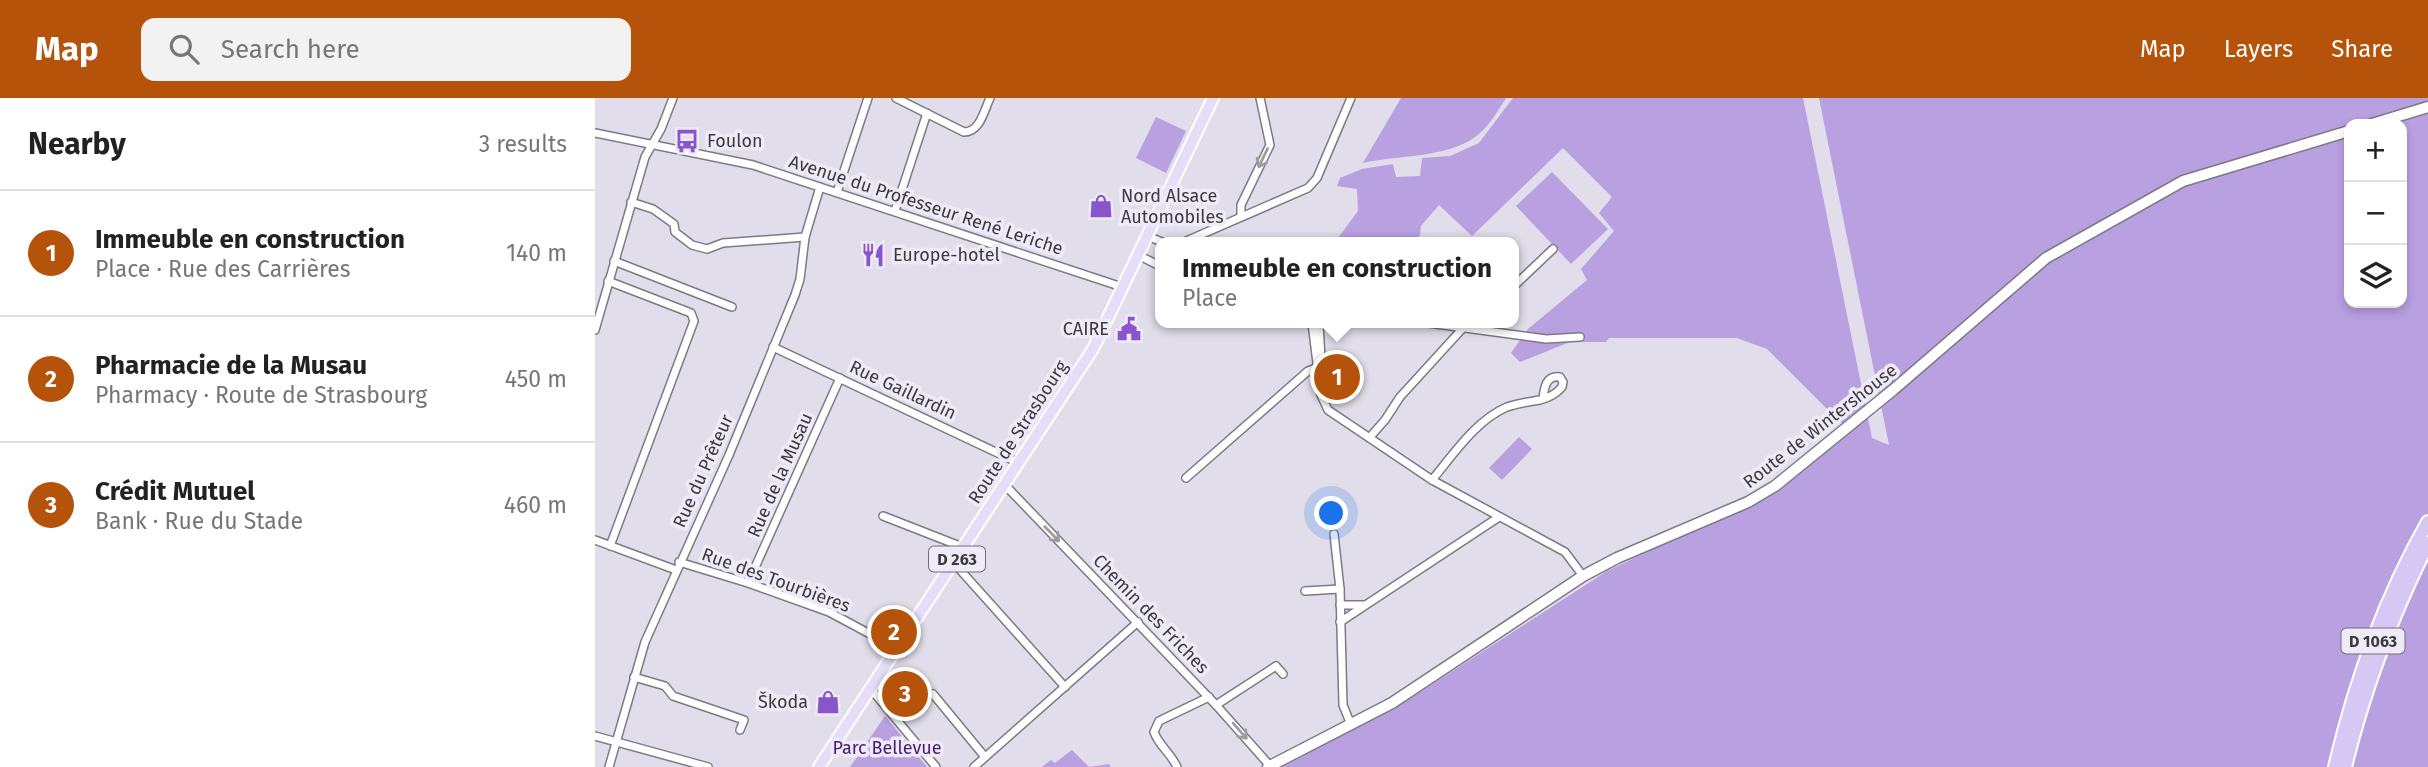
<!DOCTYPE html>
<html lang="en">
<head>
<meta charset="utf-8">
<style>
  body { margin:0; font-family:"Fira Sans",sans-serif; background:#f2f2f2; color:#222 }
  .controls { position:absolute; right:21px; top:21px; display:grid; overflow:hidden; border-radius:14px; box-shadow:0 4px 10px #0003 }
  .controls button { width:63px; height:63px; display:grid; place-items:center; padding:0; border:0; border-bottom:2px solid #e0e0e0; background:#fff; color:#222; font:35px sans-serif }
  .you { position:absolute; left:737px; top:416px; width:24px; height:24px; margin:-18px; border:5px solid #fff; border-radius:50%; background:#1a73e8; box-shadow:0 0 0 10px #1a73e833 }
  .badge { display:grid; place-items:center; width:46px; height:46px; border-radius:50%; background:#b45309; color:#fff; font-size:23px; font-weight:700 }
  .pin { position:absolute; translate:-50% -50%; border:4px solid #fff; box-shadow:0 2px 7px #0006 }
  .popup { position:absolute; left:560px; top:139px; width:364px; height:91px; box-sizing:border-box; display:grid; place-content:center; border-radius:14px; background:#fff; filter:drop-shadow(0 2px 5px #0005); font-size:23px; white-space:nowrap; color:#767676 }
  .popup b { font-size:26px; color:#222 }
  .popup::after { content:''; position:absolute; left:50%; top:100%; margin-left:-14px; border:14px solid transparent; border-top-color:#fff }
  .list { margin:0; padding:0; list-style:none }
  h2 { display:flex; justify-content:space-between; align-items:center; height:91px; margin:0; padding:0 28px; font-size:30px }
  h2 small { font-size:23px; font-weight:400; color:#767676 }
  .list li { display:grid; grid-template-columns:46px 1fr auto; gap:21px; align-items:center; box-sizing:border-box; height:126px; padding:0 28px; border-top:2px solid #e0e0e0 }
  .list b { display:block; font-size:26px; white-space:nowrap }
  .list p { margin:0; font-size:23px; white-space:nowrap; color:#767676 }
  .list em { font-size:23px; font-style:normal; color:#767676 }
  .icon { flex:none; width:38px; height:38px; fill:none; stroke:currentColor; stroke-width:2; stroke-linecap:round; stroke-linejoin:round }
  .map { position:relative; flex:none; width:1833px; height:669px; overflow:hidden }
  header { display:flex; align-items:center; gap:42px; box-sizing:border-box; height:98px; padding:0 35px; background:#b45309; color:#fff }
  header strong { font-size:33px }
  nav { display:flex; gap:38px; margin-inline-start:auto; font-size:24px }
  .search { width:490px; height:63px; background:#f2f2f2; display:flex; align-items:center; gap:18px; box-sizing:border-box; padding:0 24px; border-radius:14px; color:#767676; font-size:26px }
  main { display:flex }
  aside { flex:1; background:#fff }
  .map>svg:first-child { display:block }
  .green { fill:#b8a0e1; fill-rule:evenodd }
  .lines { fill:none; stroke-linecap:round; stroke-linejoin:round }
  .street-casing { stroke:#7d7985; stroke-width:10 }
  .secondary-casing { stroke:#7d7985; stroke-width:13 }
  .primary-casing { stroke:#fff; stroke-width:14 }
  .highway-casing { stroke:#fff; stroke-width:16 }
  .street { stroke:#fff; stroke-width:7 }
  .secondary { stroke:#fff; stroke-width:10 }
  .primary { stroke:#e6ddf8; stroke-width:10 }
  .highway { stroke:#d6c7f4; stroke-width:12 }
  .oneway { stroke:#9e9c9f }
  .labels { text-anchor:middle; stroke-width:7; stroke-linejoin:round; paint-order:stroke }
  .shield { fill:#eeeaf7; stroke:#716f76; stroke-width:2 }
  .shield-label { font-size:16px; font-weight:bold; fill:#3c3a3f }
  .poi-label { font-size:18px; fill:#3c3a3f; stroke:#eeeaf7; text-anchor:start }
  .street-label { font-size:18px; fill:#3c3a3f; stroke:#eeeaf7 }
  .park-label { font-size:18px; fill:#451d71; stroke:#eeeaf7 }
</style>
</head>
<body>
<header>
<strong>Map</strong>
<div class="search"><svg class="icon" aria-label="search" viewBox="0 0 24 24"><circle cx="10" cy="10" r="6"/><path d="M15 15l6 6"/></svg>Search here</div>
<nav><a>Map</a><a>Layers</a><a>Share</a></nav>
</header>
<main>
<aside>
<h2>Nearby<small>3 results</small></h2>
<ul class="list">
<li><span class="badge">1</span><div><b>Immeuble en construction</b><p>Place · Rue des Carrières</p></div><em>140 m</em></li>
<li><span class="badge">2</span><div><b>Pharmacie de la Musau</b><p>Pharmacy · Route de Strasbourg</p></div><em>450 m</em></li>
<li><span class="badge">3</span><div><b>Crédit Mutuel</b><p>Bank · Rue du Stade</p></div><em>460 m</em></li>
</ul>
</aside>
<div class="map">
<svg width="1833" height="669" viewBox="0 0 1833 669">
  <rect width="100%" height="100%" fill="#e1ddea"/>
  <g class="green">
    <path d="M806 0H911C902 14 894 29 880 39 852 60 802 57 768 65Z"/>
    <path d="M918 0H1208L1277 340 1294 347 1224 0H1833V669H688L813 602 1012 473 1135 415 1172 400 1248 327 1172 251 1142 240H1014L1011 244H975L925 264 916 255 933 231 992 182 986 171 1019 133 1004 115 1017 99 968 50 877 138 844 107 826 128 825 137 819 144H740L763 113 762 91 742 88 745 80 767 71 798 66 801 79 825 78 827 60 855 58 884 45ZM1754 26H1807V205H1754Z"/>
    <path d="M561 19 591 33 571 75 541 60Z"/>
    <path d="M957 74 1013 131 976 166 921 108Z"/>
    <path d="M924 339 937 351 907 382 894 370Z"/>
    <path d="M290 618 332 669H255Z"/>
    <path d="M477 652 494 669 514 666 516 669H447L456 662 460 665Z"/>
  </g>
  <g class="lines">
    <g class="street-casing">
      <g id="street">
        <path d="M301 0 369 34C385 34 389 13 395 0"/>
        <path d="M0 35 158 67 527 189"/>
        <path d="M242 94 273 0"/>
        <path d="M36 104 58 111 79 126 80 134 97 147 112 151 128 145 210 139"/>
        <path d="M300 113 332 15"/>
        <path d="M646 118V107L675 47 665 0"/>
        <path d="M552 138 567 144"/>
        <path d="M589 144 713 90 722 80 756 0"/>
        <path d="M543 157 565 168"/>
        <path d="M19 163 137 209"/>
        <path d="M13 183 96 215 99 223 15 448"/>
        <path d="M919 188 958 151"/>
        <path d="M717 225 726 297 733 312 837 382 970 454 988 478"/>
        <path d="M833 225 951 241 985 239"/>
        <path d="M0 232 50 59 66 31 78 0"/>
        <path d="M178 249 424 365"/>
        <path d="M724 268 726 261 724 225"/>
        <path d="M775 339 790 322 805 299 868 230"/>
        <path d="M591 380 713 273 724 269"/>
        <path d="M837 382C858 357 881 322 912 309 923 305 934 304 945 302 953 300 961 296 967 289L968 284 965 279C951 277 949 290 948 301"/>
        <path d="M410 387 621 607 676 669"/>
        <path d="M288 418 370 450"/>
        <path d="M739 436 745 491 748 607 756 627"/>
        <path d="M0 442 81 472"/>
        <path d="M84 464 153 485 234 514 303 551"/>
        <path d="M359 465 470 589"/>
        <path d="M153 485 245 280"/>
        <path d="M710 493 745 491"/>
        <path d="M745 507H769"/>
        <path d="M745 524 904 419"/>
        <path d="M39 579 70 588 78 598 149 622 145 632"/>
        <path d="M276 591 341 669"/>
        <path d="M338 596 390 659"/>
        <path d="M621 607 681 568 688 576"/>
        <path d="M0 638 113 669"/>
        <path d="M14 669 50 544 134 357 200 197 205 181 210 139 225 89"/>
        <path d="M379 669 543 524"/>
        <path d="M582 669C576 655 564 648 559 634L564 623 614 599"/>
      </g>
    </g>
    <g class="secondary-casing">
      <g id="secondary">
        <path d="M1777 26 1833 9"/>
        <path d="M673 669 797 605 988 478 1022 460 1153 404 1180 388 1298 292 1451 160 1588 83 1754 33"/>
      </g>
    </g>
    <g class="primary-casing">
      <path id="primary" d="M224 669 498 251 618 0"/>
    </g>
    <g class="highway-casing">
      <g id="highway">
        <path d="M1740 669C1760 584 1790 500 1833 424"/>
        <path d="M1750 669C1769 591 1797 517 1833 445"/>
      </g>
    </g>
    <use href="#street" class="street"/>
    <use href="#secondary" class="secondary"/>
    <use href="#primary" class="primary"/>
    <use href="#highway" class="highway"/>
  </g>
  <defs><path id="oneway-shaft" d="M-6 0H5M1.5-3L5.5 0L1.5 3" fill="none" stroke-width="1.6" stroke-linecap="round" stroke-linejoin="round" transform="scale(1.75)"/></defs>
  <g class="oneway">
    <use href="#oneway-shaft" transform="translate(668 60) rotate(116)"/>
    <use href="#oneway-shaft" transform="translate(457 436) rotate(46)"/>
    <use href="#oneway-shaft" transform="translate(645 633) rotate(49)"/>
  </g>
  <defs>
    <g id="bus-bare" transform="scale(1.89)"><path d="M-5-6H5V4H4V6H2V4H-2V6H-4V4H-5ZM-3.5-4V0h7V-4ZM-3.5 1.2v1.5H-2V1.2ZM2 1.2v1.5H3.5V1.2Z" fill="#8955cd" stroke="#eeeaf7" stroke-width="2.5" paint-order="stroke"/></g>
    <g id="shop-bare" transform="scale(1.89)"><path d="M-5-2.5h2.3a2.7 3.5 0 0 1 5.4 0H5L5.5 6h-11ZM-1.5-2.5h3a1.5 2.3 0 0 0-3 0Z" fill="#8955cd" stroke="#eeeaf7" stroke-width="2.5" paint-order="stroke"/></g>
    <g id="restaurant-bare" transform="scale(1.89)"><path d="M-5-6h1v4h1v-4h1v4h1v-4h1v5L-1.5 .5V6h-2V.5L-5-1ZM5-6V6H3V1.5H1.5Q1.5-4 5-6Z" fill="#8955cd" stroke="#eeeaf7" stroke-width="2.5" paint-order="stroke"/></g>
    <g id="civic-bare" transform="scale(1.89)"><path d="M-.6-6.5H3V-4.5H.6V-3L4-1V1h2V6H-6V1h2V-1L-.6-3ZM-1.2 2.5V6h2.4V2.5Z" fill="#8955cd" stroke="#eeeaf7" stroke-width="2.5" paint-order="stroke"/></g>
  </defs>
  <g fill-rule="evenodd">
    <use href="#bus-bare" x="92" y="43"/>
    <use href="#shop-bare" x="506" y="108"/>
    <use href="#restaurant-bare" x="278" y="157"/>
    <use href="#civic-bare" x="534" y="231"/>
    <use href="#shop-bare" x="233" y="604"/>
  </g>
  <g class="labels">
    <g class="shield">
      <rect x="334" y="448.5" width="56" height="25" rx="5"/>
      <rect x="1746.5" y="530.5" width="63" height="25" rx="5"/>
    </g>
    <g class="shield-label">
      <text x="362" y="467">D 263</text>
      <text x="1778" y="549">D 1063</text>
    </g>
    <g class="poi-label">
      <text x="112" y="49">Foulon</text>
      <text x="526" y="104">Nord Alsace<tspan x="526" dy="21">Automobiles</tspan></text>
      <text x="298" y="163">Europe-hotel</text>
      <text x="514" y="237" text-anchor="end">CAIRE</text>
      <text x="213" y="610" text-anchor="end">Škoda</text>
    </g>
    <g class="street-label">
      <text transform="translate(331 107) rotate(18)" y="6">Avenue du Professeur René Leriche</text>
      <text transform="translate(308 292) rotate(25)" y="6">Rue Gaillardin</text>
      <text transform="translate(1225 328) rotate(-38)" y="6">Route de Wintershouse</text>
      <text transform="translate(423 334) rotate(-57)" y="6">Route de Strasbourg</text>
      <text transform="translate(108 373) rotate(-66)" y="6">Rue du Prêteur</text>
      <text transform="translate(185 377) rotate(-66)" y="6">Rue de la Musau</text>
      <text transform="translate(181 482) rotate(20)" y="6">Rue des Tourbières</text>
      <text transform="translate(556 516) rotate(46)" y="6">Chemin des Friches</text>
    </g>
    <g class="park-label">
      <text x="292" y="656">Parc Bellevue</text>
    </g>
  </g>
</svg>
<div class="controls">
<button>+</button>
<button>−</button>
<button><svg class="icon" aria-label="layers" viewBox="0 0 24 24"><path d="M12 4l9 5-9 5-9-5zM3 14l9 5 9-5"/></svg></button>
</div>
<div class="you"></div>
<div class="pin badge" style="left:742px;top:279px">1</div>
<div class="popup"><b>Immeuble en construction</b>Place</div>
<div class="pin badge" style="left:299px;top:534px">2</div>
<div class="pin badge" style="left:310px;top:596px">3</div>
</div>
</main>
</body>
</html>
